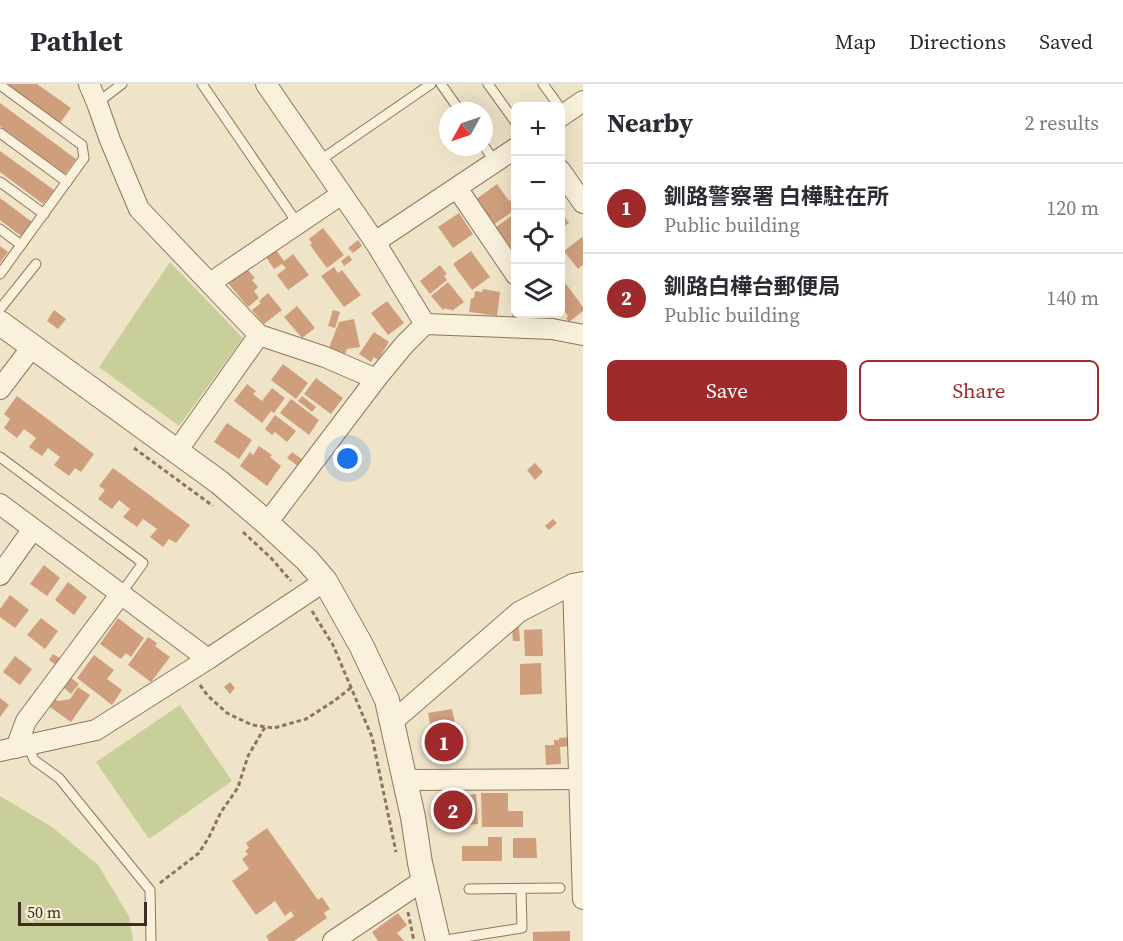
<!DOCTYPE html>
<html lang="en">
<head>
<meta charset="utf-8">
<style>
  body { margin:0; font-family:"Source Serif 4","Noto Sans JP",serif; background:#f7f7f7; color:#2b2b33 }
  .controls { position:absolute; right:18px; top:18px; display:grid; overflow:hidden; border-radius:9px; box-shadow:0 6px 24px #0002 }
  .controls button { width:54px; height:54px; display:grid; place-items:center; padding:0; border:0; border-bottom:2px solid #e1e1e2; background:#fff; color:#2b2b33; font:30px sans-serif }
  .compass { position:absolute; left:439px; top:18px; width:54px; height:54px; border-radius:50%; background:#fff; box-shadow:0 6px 24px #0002; rotate:230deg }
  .scale { position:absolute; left:18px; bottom:15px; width:129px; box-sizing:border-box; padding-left:6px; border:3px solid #3d2e20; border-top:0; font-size:16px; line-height:21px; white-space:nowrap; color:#3d2e20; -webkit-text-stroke:4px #f7eed8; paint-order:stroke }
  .you { position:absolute; left:348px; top:375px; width:21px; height:21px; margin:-15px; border:4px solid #fff; border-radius:50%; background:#1a73e8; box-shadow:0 0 0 9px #1a73e833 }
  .badge { display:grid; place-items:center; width:39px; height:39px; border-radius:50%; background:#9e2a2b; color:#fff; font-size:20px; font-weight:700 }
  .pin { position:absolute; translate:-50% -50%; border:3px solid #fff; box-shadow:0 2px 6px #0006 }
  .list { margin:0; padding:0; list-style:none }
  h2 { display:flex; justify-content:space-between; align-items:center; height:78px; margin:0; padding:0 24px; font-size:26px }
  h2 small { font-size:20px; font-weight:400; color:#7c7c81 }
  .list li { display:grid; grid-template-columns:39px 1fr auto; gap:18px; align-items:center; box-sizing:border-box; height:90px; padding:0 24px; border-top:2px solid #e1e1e2 }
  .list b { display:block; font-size:22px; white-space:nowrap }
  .list p { margin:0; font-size:20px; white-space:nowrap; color:#7c7c81 }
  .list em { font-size:20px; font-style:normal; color:#7c7c81 }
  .actions { display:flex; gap:12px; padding:18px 24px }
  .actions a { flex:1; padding:14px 0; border:2px solid #9e2a2b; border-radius:9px; text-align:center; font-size:21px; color:#9e2a2b }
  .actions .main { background:#9e2a2b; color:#fff }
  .icon { flex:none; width:33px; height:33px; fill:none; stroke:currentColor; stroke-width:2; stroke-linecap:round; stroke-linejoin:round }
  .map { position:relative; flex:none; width:583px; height:857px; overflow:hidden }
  header { display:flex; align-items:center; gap:36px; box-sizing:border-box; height:84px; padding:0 30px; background:#fff; border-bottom:2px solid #e1e1e2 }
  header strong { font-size:28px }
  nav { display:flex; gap:33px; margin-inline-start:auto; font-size:21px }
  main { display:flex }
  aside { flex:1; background:#fff }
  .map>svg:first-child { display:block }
  .green { fill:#c9cf9b }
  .building { fill:#cf9f7d }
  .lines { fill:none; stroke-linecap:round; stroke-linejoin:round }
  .service-casing { stroke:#8d765c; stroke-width:11 }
  .minor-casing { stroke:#8d765c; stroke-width:22 }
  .tertiary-casing { stroke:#8d765c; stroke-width:26 }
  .path { stroke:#8d765c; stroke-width:3; stroke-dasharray:4.5 3; stroke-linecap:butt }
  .service { stroke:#faf1dc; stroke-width:9 }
  .minor { stroke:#faf1dc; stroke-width:20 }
  .tertiary { stroke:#faf1dc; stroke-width:24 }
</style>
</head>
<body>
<header>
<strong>Pathlet</strong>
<nav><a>Map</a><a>Directions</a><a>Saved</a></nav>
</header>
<main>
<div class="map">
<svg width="583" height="857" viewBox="0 0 583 857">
  <rect width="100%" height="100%" fill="#f0e4c8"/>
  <g class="green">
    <path d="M170 178 243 254 179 342 99 283Z"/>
    <path d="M180 621 232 697 149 755 96 678Z"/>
    <path d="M0 712 52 743 98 781 129 832 133 857H0Z"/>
  </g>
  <g class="building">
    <path d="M7 0H37L71 24 60 39Z"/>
    <path d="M0 19 76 75 65 90 0 42Z"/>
    <path d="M0 67 54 106 43 120 0 88Z"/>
    <path d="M497 100 509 117 516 112V125L493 141 475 116Z"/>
    <path d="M0 114 32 138 21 152 0 136Z"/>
    <path d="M560 126 569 139 560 145Z"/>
    <path d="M459 129 473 150 453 164 438 143Z"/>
    <path d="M514 130 516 133V171L496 143Z"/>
    <path d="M323 144 344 171 327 184 310 161 312 159 309 155Z"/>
    <path d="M582 153 583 155V181L578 185 564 167Z"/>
    <path d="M358 156 362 162 353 169 348 164Z"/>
    <path d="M0 162 8 168 0 179Z"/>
    <path d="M276 166 284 177 293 170 309 191 288 206 277 191 286 184 282 180 274 185 266 173Z"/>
    <path d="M471 167 490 193 472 206 453 180Z"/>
    <path d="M349 171 352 176 344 182 341 177Z"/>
    <path d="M440 181 447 190 444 192 447 196 430 210 420 197Z"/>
    <path d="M334 183 338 189 342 186 361 211 344 223 321 192Z"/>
    <path d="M246 184 255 194 252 196 258 203 254 207 259 214 248 223 228 199Z"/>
    <path d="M448 198 464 218 452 227 450 225 448 226 446 224 443 226 431 212Z"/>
    <path d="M566 200 583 223V227L569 238 566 234 568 232 560 221V204Z"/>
    <path d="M483 205 500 208 497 232 469 228 471 214H474L475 207 482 208Z"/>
    <path d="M268 209 282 226 264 240 252 226 261 219 259 217Z"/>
    <path d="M387 217 404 239 388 251 371 229Z"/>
    <path d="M297 222 315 244 302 254 284 233Z"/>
    <path d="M54 226 66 235 58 245 47 237Z"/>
    <path d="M333 226 340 228 335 244 328 242Z"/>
    <path d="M513 227H516V230H529L528 238 511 235Z"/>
    <path d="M354 235 360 263 347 265 345 270 329 264 339 238Z"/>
    <path d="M374 248 389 258 378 276 374 273 371 278 359 270Z"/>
    <path d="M283 280 308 299 296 315 271 296Z"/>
    <path d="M316 294 343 314 331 330 304 310Z"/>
    <path d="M247 300 256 307 253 310 262 317 272 304 285 314 274 329 271 327 262 339 234 317Z"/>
    <path d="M17 312 94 370 81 388 75 384 69 392 54 381 60 373 48 364 42 372 29 363 36 354 24 345 17 354 4 344 10 335 4 330Z"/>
    <path d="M302 312 316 323 312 328 298 317Z"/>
    <path d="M291 315 319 336 309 351 280 329Z"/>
    <path d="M275 331 296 347 287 358 275 348 272 351 265 345Z"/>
    <path d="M227 339 252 356 239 375 214 358Z"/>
    <path d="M259 362 272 371 270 373 281 382 267 402 240 382 250 368 253 371Z"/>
    <path d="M292 368 303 376 298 382 287 374Z"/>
    <path d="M535 379 543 388 535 396 527 386Z"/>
    <path d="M113 384 190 441 176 459 169 455 163 463 150 453 157 445 143 435 137 443 123 433 130 425 119 416 112 425 98 415 105 406 99 402Z"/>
    <path d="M553 435 557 439 549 446 545 442Z"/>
    <path d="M44 481 60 494 47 512 30 500Z"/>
    <path d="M68 498 87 513 74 531 55 516Z"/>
    <path d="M10 511 29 526 15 544 0 533V525Z"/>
    <path d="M41 534 58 547 45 565 27 551Z"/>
    <path d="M118 534 144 554 131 573 126 569 121 575 100 560Z"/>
    <path d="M519 543 520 557H513L512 544Z"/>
    <path d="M542 545 543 572H525L524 546Z"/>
    <path d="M148 553 157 559 155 562 170 573 151 598 128 581Z"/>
    <path d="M53 570 61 575 56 581 49 576Z"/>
    <path d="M94 571 114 586 107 595 122 606 112 621 77 594Z"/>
    <path d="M15 572 32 585 20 601 3 588Z"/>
    <path d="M541 579 542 610 520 611V580Z"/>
    <path d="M71 594 79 600 71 610 64 604Z"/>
    <path d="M230 598 235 604 230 610 224 603Z"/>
    <path d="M78 603 90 611 71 638 50 623 55 615 58 617 70 615Z"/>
    <path d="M0 614 9 621 0 633Z"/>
    <path d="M452 625 457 648 454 649 457 669 439 672V670L436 671 428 629Z"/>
    <path d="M570 653 571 662 560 663 561 680 546 681 545 661H554V656H559V654Z"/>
    <path d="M481 709H508V727H523V743H482Z"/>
    <path d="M476 710 478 740 451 742V738L442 739 440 713Z"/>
    <path d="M267 744 318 816 322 813 330 825 324 829 327 834 294 857H269L266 852 294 832 291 827 285 832 275 817 256 831 232 797 249 785 242 775 248 770 245 767 249 764 246 759Z"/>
    <path d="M488 753H502V777H462V762H488Z"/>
    <path d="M513 754H536L537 774H513Z"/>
    <path d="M398 829 407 841 397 849 404 857H378L372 848Z"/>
    <path d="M570 847V857H533V848Z"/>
  </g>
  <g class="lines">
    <g class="service-casing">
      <g id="service">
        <path d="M202 0 298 140"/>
        <path d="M441 0 460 27"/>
        <path d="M488 0 516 39"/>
        <path d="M543 0 559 22"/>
        <path d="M0 1 82 61 84 74 0 190"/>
        <path d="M97 19 122 0"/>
        <path d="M0 49 67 98"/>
        <path d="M484 62 495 78"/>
        <path d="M319 77 431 0"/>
        <path d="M0 98 44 130"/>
        <path d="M0 145 21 161"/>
        <path d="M0 225 36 180"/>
        <path d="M0 373 143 479 120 511"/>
        <path d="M28 661 34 676 59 694 150 806 151 857"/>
        <path d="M469 805 560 804"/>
        <path d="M440 857 522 844 521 805"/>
      </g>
    </g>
    <g class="minor-casing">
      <g id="minor">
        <path d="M89 0 97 19 110 56 139 125 259 251 325 273 376 295 404 261 425 240 552 245 583 251"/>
        <path d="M266 0 375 158 516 64"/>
        <path d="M560 33 583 17"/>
        <path d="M560 86 583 119"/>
        <path d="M457 104 516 191"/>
        <path d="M375 158 425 240"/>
        <path d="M210 199 342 110"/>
        <path d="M0 305 32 263"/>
        <path d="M177 367 259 251"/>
        <path d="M0 420 208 575"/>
        <path d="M267 439 376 295"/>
        <path d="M0 491 33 445"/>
        <path d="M573 500 583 815"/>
        <path d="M392 638 519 528 573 500 583 498"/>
        <path d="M16 664 26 637 120 511"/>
        <path d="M0 667 96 646 208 575 325 497"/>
        <path d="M405 696 583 695"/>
        <path d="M333 857 424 796"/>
      </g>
    </g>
    <g class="tertiary-casing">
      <path id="tertiary" d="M0 239 219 398 267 439 307 476 325 497 361 561 387 616 413 733 420 779 438 857"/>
    </g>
    <g class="path">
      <path d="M134 364 213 422"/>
      <path d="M243 448 271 474 291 497"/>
      <path d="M312 527 333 561 372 653 396 768"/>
      <path d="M200 601 208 612 227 629 252 641 274 644 306 635 334 617 352 603"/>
      <path d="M160 799 199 769 209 753 221 728 239 702V700L248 672 265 643"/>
      <path d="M408 828 414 857"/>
    </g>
    <use href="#service" class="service"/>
    <use href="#minor" class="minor"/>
    <use href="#tertiary" class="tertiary"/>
  </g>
</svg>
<div class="controls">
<button>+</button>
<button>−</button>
<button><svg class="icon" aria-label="locate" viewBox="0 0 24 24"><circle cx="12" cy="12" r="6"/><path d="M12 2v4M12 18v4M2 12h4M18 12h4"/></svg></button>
<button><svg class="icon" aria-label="layers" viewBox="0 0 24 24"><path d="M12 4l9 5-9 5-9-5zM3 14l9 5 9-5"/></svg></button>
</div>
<svg class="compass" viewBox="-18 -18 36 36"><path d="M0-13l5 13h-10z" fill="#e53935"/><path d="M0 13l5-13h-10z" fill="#7c7c81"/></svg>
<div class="scale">50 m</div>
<div class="you"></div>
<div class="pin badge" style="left:444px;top:658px">1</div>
<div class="pin badge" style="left:453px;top:726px">2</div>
</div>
<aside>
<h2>Nearby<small>2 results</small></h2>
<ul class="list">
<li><span class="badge">1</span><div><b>釧路警察署 白樺駐在所</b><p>Public building</p></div><em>120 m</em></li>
<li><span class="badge">2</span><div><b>釧路白樺台郵便局</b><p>Public building</p></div><em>140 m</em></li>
</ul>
<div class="actions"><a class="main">Save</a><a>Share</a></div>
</aside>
</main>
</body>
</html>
